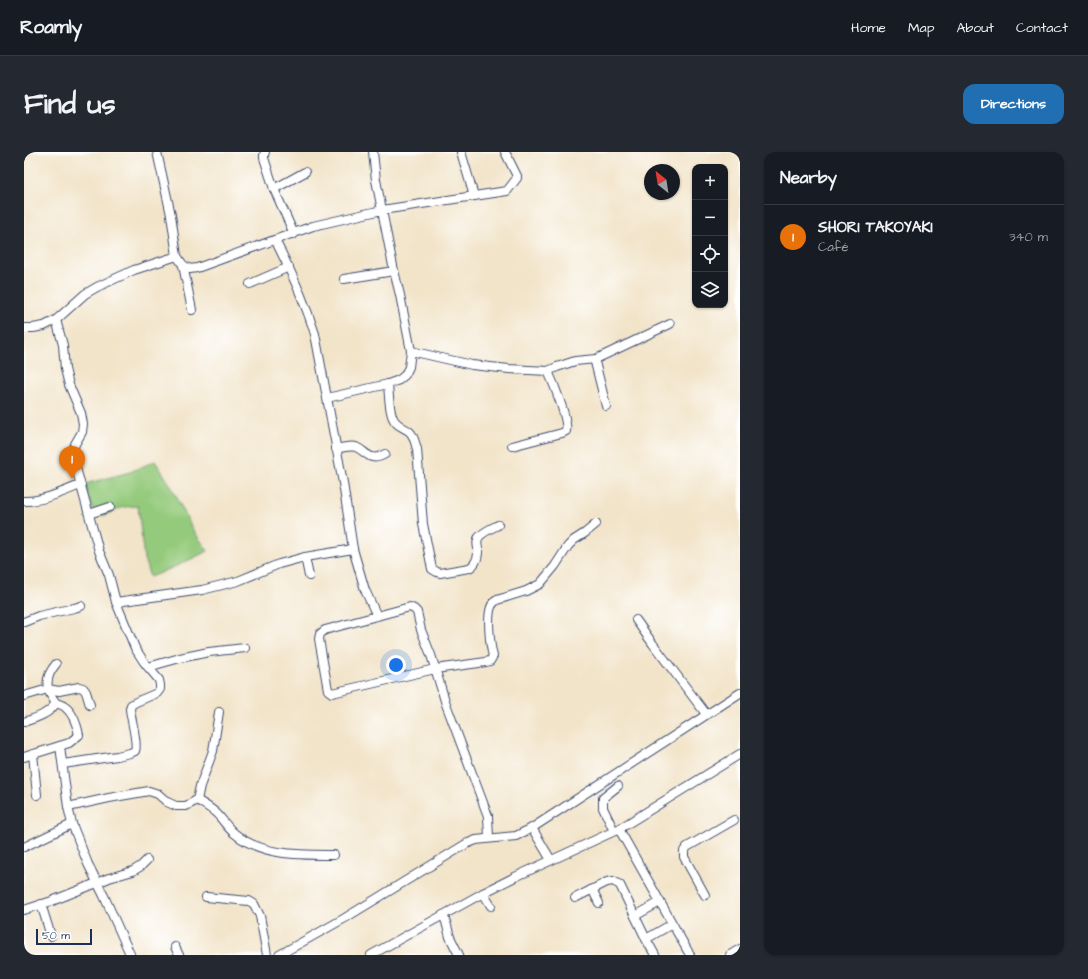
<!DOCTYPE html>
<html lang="en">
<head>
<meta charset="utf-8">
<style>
  body { margin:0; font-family:"Architects Daughter",sans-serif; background:#242831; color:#f1f3f6 }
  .controls { position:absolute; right:12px; top:12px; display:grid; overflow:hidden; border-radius:8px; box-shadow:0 1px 3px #0004 }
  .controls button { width:36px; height:36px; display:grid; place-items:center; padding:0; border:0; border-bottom:1px solid #363941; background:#171b24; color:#f1f3f6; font:20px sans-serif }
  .compass { position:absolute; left:620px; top:12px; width:36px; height:36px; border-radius:50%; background:#171b24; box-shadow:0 1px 3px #0004; rotate:330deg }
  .scale { position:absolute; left:12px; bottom:10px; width:56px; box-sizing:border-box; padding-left:4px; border:2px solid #1b2f5e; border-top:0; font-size:11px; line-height:14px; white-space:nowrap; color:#1b2f5e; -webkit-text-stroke:3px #fff; paint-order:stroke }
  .you { position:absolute; left:372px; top:513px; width:14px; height:14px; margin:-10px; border:3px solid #fff; border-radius:50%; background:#1a73e8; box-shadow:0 0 0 6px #1a73e833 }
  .badge { display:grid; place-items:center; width:26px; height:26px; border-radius:50%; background:#1f6fb2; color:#fff; font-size:13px; font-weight:700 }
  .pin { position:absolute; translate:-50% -33px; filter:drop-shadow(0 1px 2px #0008) }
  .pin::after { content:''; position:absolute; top:21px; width:14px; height:12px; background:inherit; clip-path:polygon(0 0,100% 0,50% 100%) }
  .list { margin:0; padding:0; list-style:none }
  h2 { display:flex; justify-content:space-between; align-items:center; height:52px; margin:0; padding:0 16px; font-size:17px }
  h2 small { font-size:13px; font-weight:400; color:#9ea1a6 }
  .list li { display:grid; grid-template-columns:26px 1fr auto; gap:12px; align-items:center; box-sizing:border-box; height:64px; padding:0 16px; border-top:1px solid #363941 }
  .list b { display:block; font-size:15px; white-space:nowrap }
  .list p { margin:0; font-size:13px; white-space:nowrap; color:#9ea1a6 }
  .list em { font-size:13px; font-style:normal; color:#9ea1a6 }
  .icon { flex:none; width:22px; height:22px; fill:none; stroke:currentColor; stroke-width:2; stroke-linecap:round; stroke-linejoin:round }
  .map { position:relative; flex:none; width:716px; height:803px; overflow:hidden; border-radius:12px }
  header { display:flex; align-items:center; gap:24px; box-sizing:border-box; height:56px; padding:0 20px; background:#171b24; border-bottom:1px solid #363941 }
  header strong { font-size:19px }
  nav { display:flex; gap:22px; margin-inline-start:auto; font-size:14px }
  .intro { display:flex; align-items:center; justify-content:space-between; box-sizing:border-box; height:96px; padding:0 24px }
  h1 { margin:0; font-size:28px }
  .button { padding:10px 18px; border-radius:12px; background:#1f6fb2; color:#fff; font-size:14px; font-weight:700 }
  main { display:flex; gap:24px; padding:0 24px }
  aside { flex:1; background:#171b24; border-radius:12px; box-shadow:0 1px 3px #0004 }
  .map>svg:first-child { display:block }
  .green { fill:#94ca7c; stroke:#587c6d }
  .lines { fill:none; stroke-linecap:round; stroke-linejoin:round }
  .minor-casing { stroke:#3b4a6e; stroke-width:10 }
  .minor { stroke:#fff; stroke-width:8 }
</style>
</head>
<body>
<header>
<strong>Roamly</strong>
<nav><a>Home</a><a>Map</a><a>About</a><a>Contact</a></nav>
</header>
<div class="intro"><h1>Find us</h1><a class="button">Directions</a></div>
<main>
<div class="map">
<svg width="716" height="803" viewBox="0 0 716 803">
  <rect width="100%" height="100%" fill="#fff"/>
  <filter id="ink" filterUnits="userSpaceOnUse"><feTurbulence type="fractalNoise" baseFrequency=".025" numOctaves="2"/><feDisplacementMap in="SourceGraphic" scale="8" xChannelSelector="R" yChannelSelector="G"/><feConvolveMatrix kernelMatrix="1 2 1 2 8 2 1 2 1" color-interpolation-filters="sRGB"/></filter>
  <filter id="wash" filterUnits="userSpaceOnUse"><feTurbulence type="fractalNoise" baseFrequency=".012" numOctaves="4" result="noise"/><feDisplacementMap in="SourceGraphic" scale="16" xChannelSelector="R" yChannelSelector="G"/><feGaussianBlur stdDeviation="0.9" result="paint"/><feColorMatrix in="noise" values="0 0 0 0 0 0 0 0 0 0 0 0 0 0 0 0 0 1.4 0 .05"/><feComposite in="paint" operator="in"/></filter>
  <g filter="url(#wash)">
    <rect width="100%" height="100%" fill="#f2e4c9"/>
    <path class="green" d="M131 309 147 334 169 378 184 399 148 416 126 425 120 407 114 354 99 355 81 363 71 364 61 332 106 320Z"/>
  </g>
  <g filter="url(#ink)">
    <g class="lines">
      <g class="minor-casing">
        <g id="minor">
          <path d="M133 0 147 63 153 104 159 113 166 117 173 116 289 74 358 58 483 39 493 26V24L481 0"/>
          <path d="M241 0 240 3V6L250 37 270 82"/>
          <path d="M437 0 450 44"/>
          <path d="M250 37 281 20"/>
          <path d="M251 88C267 119 281 150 291 182L319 331 329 397 341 438 353 464"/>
          <path d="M159 113 168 158"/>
          <path d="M320 127 370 119"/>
          <path d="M226 132 265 115"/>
          <path d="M32 168 39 193 41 217 45 233 57 261 59 272 58 280 51 292 49 299V305L75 399 85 423 92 450 111 496 120 510 135 528 136 533V537L133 541 112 550 107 553 106 557C107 567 114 592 111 599L106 601 93 604 39 612"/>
          <path d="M0 176H9L20 174 32 168 61 142 73 135 110 118 153 104"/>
          <path d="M387 199 448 213 485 217 524 219 533 215 551 209 572 207 646 172"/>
          <path d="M572 207 571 210 582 254"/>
          <path d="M364 232C365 241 365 259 369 266 372 274 380 275 386 280 390 284 391 291 393 297L399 372 408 417 413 420 416 421 445 416C450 414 454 407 454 401 455 395 451 390 455 385 459 380 468 376 474 373"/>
          <path d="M303 246 364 232 375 228 381 223 385 215 387 199 376 143 370 119 352 28 349 0"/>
          <path d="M488 294 538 281 542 279C545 269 529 230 524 219"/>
          <path d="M312 297C318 296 326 293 332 295 343 300 346 311 361 302"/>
          <path d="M0 349C17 350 41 339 56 333"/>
          <path d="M65 362 86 355"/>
          <path d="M281 405 285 424"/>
          <path d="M92 450 178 438 214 429 255 412 281 405 329 397"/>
          <path d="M612 468 629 492 682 562"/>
          <path d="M0 470 15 464 50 456 57 454"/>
          <path d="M124 515 156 506 185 500 221 496"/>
          <path d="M0 544 24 537 35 539 55 535 59 536 62 540 66 553"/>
          <path d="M0 570C12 566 25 562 32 551 29 547 25 541 24 536 22 527 26 519 32 512"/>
          <path d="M36 594 44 655 48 672 64 712 80 744 106 802"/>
          <path d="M9 602 13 643"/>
          <path d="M0 605 45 591 55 583C53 573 49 561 41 555 39 553 34 552 32 551"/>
          <path d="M173 648 176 634 189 599 195 560"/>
          <path d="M44 655 85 646 125 639 134 642 143 650 152 654H162L173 648C179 652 187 656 193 662 199 668 203 675 210 681 237 704 276 703 310 703"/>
          <path d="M508 676 527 708"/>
          <path d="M595 677 666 803"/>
          <path d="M590 679 579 656V646L594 634"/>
          <path d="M465 686 464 664 422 552 407 503 397 478 393 460 390 457 386 455 301 478 296 482 295 487 304 538 308 541 411 517 462 510 466 509 469 504C466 493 463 466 467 455 468 452 470 450 473 448L502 439 516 432 531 414 544 394 550 388 561 381 572 372"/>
          <path d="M0 695 48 672"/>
          <path d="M568 737 575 751"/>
          <path d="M459 741 467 754"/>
          <path d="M681 743 660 705V699L663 695 710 668"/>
          <path d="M182 745 225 749 230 752 236 764 243 803"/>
          <path d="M551 746 583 730 589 729 596 733 622 787 631 803"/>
          <path d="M17 752 27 784"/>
          <path d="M0 758 28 749 85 726 109 719 117 714 123 708"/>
          <path d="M419 763 422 770 426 785 435 803"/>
          <path d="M611 764 636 750"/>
          <path d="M622 787 648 772"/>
          <path d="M151 795 155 803"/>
          <path d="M255 803 321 766 442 692 452 688 492 684 508 676 716 541"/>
          <path d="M347 803 459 741 491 725 595 677 716 602"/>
          <path d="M706 803 716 797"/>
        </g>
      </g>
      <use href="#minor" class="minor"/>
    </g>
  </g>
</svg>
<div class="controls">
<button>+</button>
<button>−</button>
<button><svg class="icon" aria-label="locate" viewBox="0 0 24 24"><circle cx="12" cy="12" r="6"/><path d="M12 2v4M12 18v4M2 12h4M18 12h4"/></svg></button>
<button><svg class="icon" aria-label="layers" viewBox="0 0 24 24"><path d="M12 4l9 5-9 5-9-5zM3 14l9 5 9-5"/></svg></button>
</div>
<svg class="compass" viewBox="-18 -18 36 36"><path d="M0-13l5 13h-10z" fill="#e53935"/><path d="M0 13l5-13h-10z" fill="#9ea1a6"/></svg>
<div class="scale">50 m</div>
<div class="you"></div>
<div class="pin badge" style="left:48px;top:327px;background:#e8710a">1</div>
</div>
<aside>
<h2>Nearby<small></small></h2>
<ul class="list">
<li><span class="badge" style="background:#e8710a">1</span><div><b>SHORI TAKOYAKI</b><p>Café</p></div><em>340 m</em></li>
</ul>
</aside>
</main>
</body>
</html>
